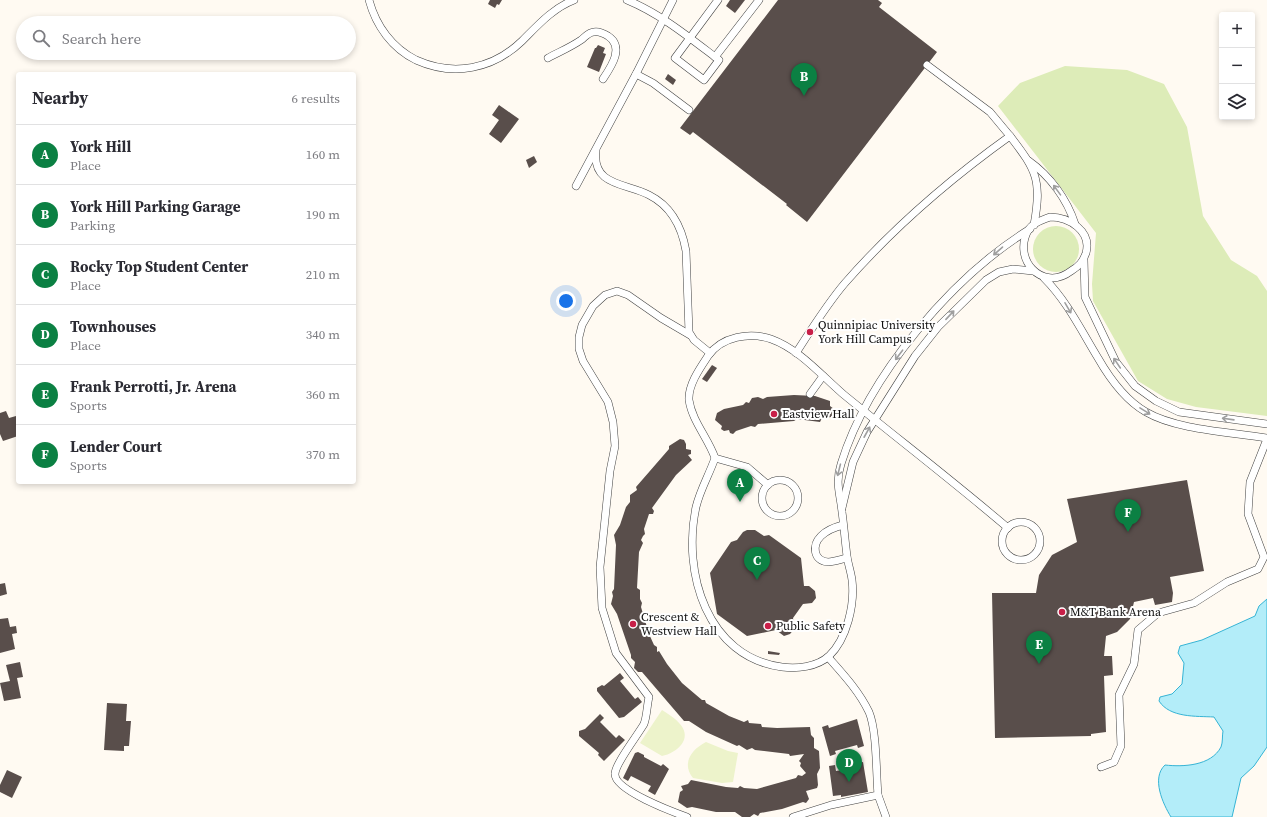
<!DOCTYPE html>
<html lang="en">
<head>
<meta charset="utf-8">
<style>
  body { margin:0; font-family:"Source Serif 4",serif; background:#f2f2f3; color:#2b2b33 }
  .controls { position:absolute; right:12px; top:12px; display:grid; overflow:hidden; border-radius:4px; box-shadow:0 2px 6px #0003 }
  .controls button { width:36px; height:36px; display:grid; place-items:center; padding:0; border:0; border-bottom:1px solid #e1e1e2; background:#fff; color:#2b2b33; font:20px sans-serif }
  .you { position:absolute; left:566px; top:301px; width:14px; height:14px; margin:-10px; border:3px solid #fff; border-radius:50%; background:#1a73e8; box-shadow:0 0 0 6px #1a73e833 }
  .badge { display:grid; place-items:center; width:26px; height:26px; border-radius:50%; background:#0b8043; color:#fff; font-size:13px; font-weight:700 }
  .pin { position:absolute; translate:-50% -33px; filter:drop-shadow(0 1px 2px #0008) }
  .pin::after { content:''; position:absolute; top:21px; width:14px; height:12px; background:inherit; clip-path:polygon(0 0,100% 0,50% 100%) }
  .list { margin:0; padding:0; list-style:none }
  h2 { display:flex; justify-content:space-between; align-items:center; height:52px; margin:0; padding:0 16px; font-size:17px }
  h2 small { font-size:13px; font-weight:400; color:#7c7c81 }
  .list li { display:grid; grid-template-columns:26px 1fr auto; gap:12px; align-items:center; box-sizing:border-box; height:60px; padding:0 16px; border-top:1px solid #e1e1e2 }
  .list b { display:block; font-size:15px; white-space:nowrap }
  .list p { margin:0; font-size:13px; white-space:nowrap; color:#7c7c81 }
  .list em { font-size:13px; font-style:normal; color:#7c7c81 }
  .icon { flex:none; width:22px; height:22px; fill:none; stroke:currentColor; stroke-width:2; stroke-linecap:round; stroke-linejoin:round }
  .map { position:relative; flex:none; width:1267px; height:817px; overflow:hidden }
  .search { position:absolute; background:#fff; box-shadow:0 2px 6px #0003; left:16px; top:16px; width:340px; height:44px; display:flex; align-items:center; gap:10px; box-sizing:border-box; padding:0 14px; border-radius:22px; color:#7c7c81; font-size:15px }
  .panel { position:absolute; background:#fff; box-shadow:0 2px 6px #0003; left:16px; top:72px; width:340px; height:412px; border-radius:4px }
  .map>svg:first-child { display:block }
  .green { fill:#ddecb8 }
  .pitch { fill:#edf3cb }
  .water { fill:#b3edf9; stroke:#36b4d5 }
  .building { fill:#594e4b }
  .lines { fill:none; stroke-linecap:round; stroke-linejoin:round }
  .lane-casing { stroke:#424242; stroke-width:8 }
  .lane { stroke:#fff; stroke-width:7 }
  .oneway { stroke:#9f9f9f }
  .poi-dot { fill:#c81f48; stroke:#fff; stroke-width:1.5 }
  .labels { text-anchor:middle; stroke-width:4; stroke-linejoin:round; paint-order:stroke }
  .poi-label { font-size:12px; fill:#0f0f0f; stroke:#fff; text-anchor:start }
</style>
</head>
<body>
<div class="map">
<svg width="1267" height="817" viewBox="0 0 1267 817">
  <rect width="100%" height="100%" fill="#fffaf2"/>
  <g class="green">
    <path d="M1065 66 1127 70 1164 84 1187 127 1203 216 1231 260 1257 276 1267 291V416L1196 407 1167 399 1138 381 1093 301 1092 284 1096 233 998 106 1020 83Z"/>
    <circle cx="1056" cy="249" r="23"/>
  </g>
  <g class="pitch">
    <path d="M662 710C668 714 675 718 680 724 693 739 677 753 662 756L640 743Z"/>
    <path d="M706 742 728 751 738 753 733 782 722 783 693 778C681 763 692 749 706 742Z"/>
  </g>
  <path class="water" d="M1267 599V747L1254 766 1241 778 1232 817H1171C1163 804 1151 778 1165 765 1183 767 1211 766 1221 747 1223 742 1222 736 1223 731L1214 717C1196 716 1170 718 1159 701L1160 697 1172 694 1182 684 1184 663 1178 653 1180 646 1202 640 1255 616 1259 606Z"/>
  <g class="building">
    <path d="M490 0H502L499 5 497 4 495 8 488 4Z"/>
    <path d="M730 0H745L735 13 726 6Z"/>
    <path d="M778 0H878L882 3 879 7 937 52 807 222 786 205 787 204 693 132 690 135 680 128Z"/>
    <path d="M598 45 605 48 603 53 606 54 599 72 587 67 595 48H596Z"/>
    <path d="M668 74 676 80 673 85 665 79Z"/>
    <path d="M499 105 519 119 501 143 489 134 499 120 492 115Z"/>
    <path d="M534 156 537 162 529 168 526 160Z"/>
    <path d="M712 365 717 368 707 382 702 379Z"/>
    <path d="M794 395 815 396 830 401V406L834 409 832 417 822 418 820 422 797 419 794 421 758 424 755 427 751 426 736 431 733 434 730 433 729 430 724 431 721 429 722 426 715 420 717 413 724 409 743 405 746 402 749 403 752 398 758 397 763 399 767 397Z"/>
    <path d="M6 411 9 418 16 416 18 423V436L3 441 0 434V413Z"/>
    <path d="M680 439 684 440 686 444V449L691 450V454L688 455 692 460 676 475 652 508 654 511 653 514H649L644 529 645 534 643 536 641 540 643 543 639 552 637 588 640 590V599L642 603 641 607 649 634 654 645 657 647V652L659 651 667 664 682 683 702 700H705L706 703 729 716 744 722 748 720 749 723 761 724 762 727 777 728 810 727 811 735 814 738V748L819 751 820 768 817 774 818 785 817 788 806 791 809 799 806 803 803 802 782 809 760 813 758 816 754 814 750 817H742L735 812H716L692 807 687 808 678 802 680 792 683 790 681 786 688 784 691 780 726 787 738 788 740 786 744 788 757 789 796 778 798 775 802 776 806 773 800 766 801 763 799 761 804 754 790 756 789 754 755 750 752 748 747 750 739 745 737 746 706 732 689 721H684L642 672H638L634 668 635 662 631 658V655L617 614 611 604 613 596 612 592 614 589 616 545 614 535 620 525 626 507 630 502V495L637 490 636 487 669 449V446Z"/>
    <path d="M1187 480 1204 571 1170 577 1173 593 1172 602 1155 605 1153 598 1134 602 1130 619 1117 632 1106 636 1104 656H1112L1113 675 1104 676 1106 732 1091 734V736L995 738 992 593H1036L1039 575 1052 555 1077 542 1067 499Z"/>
    <path d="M747 530H755L764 536 769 535 801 558 804 586H809L815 591 816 598 812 603 803 604 793 618 795 628 790 634 784 636 776 630 747 636 717 614 710 573 731 542 737 540 743 532Z"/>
    <path d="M5 583 7 594 0 596V584Z"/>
    <path d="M8 618 10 627 16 626 17 633 12 634 15 649 0 653V619Z"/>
    <path d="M768 651 780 653 779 655 768 654Z"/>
    <path d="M20 662 23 677 17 678 21 698 4 701 0 683 10 681 6 665Z"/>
    <path d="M620 673 624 678 620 681 635 699 638 697 642 702 624 717 619 718 597 691V688L602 685 604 686Z"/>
    <path d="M107 703 127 704 126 721H131L129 746H124V751L104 750Z"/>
    <path d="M600 714 604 718 600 722 616 738 619 735 625 740 604 761 598 755 599 753 579 736V731L585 729Z"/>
    <path d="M857 719 864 746 858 748 857 745 835 751 836 754 830 756 822 727 828 725 829 728Z"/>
    <path d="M638 752 644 755V757L661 766 663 764 669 769 655 795 648 791 651 786 631 776 628 781 623 778 635 753Z"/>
    <path d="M863 762 868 792 841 797V795L833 796 829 766 835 765 836 771 859 767 858 763Z"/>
    <path d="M7 770 22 777 12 798 0 792V785Z"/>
  </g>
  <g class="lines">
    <g class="lane-casing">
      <g id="lane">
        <path d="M369 0C376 26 392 48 416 60 454 77 493 69 522 41 538 25 553 8 574 0"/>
        <path d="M627 0C661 14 690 38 719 60L704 80 675 58 718 0"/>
        <path d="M715 57 759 0"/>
        <path d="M548 58C559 52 571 47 581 40 585 37 589 32 594 32 599 31 603 33 608 36 625 47 611 67 603 79"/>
        <path d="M927 65 990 112 1010 136"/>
        <path d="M636 74 653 83 689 110"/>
        <path d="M596 151C592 186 626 183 649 195 671 206 682 228 686 251L689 332 694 340 710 353"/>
        <path d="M1029 161C1050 176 1067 199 1075 224"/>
        <path d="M576 186 636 74 673 0"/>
        <path d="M1050 217C1069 217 1092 231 1086 253 1083 262 1079 266 1071 271 1042 293 1011 258 1029 229 1034 222 1043 220 1050 217Z"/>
        <path d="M1084 260 1085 297 1116 362 1135 386 1156 401 1179 412 1267 424"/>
        <path d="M1044 278C1067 301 1081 330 1098 358 1110 379 1125 400 1146 412 1177 430 1231 432 1267 438"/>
        <path d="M796 353C811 330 827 304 845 283 894 227 950 179 1010 136 1037 171 1042 181 1034 225"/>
        <path d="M810 394 823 376"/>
        <path d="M715 458 747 467 768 485"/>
        <circle cx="780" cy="498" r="18"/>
        <path d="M842 508 853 462 867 432 915 356 938 327 986 280 999 272 1013 269 1033 271"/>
        <circle cx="1021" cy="541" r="19"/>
        <path d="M843 525C835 527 827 530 821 536 812 545 813 561 828 562 834 562 842 559 847 558"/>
        <path d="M1008 528C954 482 898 439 843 394 821 375 799 349 771 339 750 332 722 336 708 356 700 368 688 385 689 400 692 421 708 438 715 458 709 475 700 490 696 507 682 573 707 657 782 667 797 669 817 667 829 656 847 639 855 604 852 580 851 572 848 564 847 556 845 541 844 526 842 512 840 493 835 483 841 464 868 376 952 277 1030 229"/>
        <path d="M1101 767 1114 762 1121 746 1119 695 1134 664 1138 630 1158 613 1194 603 1227 582 1258 569 1264 557 1248 514 1250 482 1267 439"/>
        <path d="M878 795 886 817"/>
        <path d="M687 817C673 812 614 790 615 774 615 764 637 736 644 724 647 716 647 705 649 697L616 653 602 608 600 567 610 471 615 446 613 422 608 402 583 361 579 349V337L582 325 593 306 605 295 617 291 628 295 661 318 690 335"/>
        <path d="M793 817 831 805 878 795C876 773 877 731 869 712 859 691 843 674 828 657"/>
      </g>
    </g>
    <use href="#lane" class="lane"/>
  </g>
  <defs><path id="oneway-shaft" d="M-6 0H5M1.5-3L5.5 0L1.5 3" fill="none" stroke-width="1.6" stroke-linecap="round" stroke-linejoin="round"/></defs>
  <g class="oneway">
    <use href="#oneway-shaft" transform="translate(1057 190) rotate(-126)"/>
    <use href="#oneway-shaft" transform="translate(998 251) rotate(139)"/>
    <use href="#oneway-shaft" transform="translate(1068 308) rotate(60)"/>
    <use href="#oneway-shaft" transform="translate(950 315) rotate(-47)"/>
    <use href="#oneway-shaft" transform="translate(899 355) rotate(127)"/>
    <use href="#oneway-shaft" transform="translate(1117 363) rotate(-124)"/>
    <use href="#oneway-shaft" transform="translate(1145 411) rotate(32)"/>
    <use href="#oneway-shaft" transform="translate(1228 419) rotate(-172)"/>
    <use href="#oneway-shaft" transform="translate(867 432) rotate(-61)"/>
    <use href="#oneway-shaft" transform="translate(839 470) rotate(104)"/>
  </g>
  <g class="poi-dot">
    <circle cx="810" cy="332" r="4"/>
    <circle cx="774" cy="414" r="4"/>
    <circle cx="1062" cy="612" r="4"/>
    <circle cx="633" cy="624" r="4"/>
    <circle cx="768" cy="626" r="4"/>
  </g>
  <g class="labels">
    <g class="poi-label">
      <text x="818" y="329">Quinnipiac University<tspan x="818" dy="14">York Hill Campus</tspan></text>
      <text x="782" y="418">Eastview Hall</text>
      <text x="1070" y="616">M&amp;T Bank Arena</text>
      <text x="641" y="621">Crescent &amp;<tspan x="641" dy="14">Westview Hall</tspan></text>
      <text x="776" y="630">Public Safety</text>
    </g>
  </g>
</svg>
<div class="controls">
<button>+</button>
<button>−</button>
<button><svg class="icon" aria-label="layers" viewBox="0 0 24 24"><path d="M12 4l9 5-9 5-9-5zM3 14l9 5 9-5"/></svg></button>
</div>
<div class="you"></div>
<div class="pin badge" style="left:740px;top:502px">A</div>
<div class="pin badge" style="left:804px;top:96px">B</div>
<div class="pin badge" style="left:757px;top:580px">C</div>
<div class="pin badge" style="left:849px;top:782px">D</div>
<div class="pin badge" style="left:1039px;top:664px">E</div>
<div class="pin badge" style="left:1128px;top:532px">F</div>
<div class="search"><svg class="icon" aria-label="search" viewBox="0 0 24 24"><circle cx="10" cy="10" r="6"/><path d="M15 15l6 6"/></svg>Search here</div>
<section class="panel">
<h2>Nearby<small>6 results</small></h2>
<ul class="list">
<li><span class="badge">A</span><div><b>York Hill</b><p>Place</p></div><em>160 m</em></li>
<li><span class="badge">B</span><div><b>York Hill Parking Garage</b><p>Parking</p></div><em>190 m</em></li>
<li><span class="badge">C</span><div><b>Rocky Top Student Center</b><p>Place</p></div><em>210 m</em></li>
<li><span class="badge">D</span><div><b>Townhouses</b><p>Place</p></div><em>340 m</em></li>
<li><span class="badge">E</span><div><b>Frank Perrotti, Jr. Arena</b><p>Sports</p></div><em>360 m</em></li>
<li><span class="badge">F</span><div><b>Lender Court</b><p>Sports</p></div><em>370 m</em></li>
</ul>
</section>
</div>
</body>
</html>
